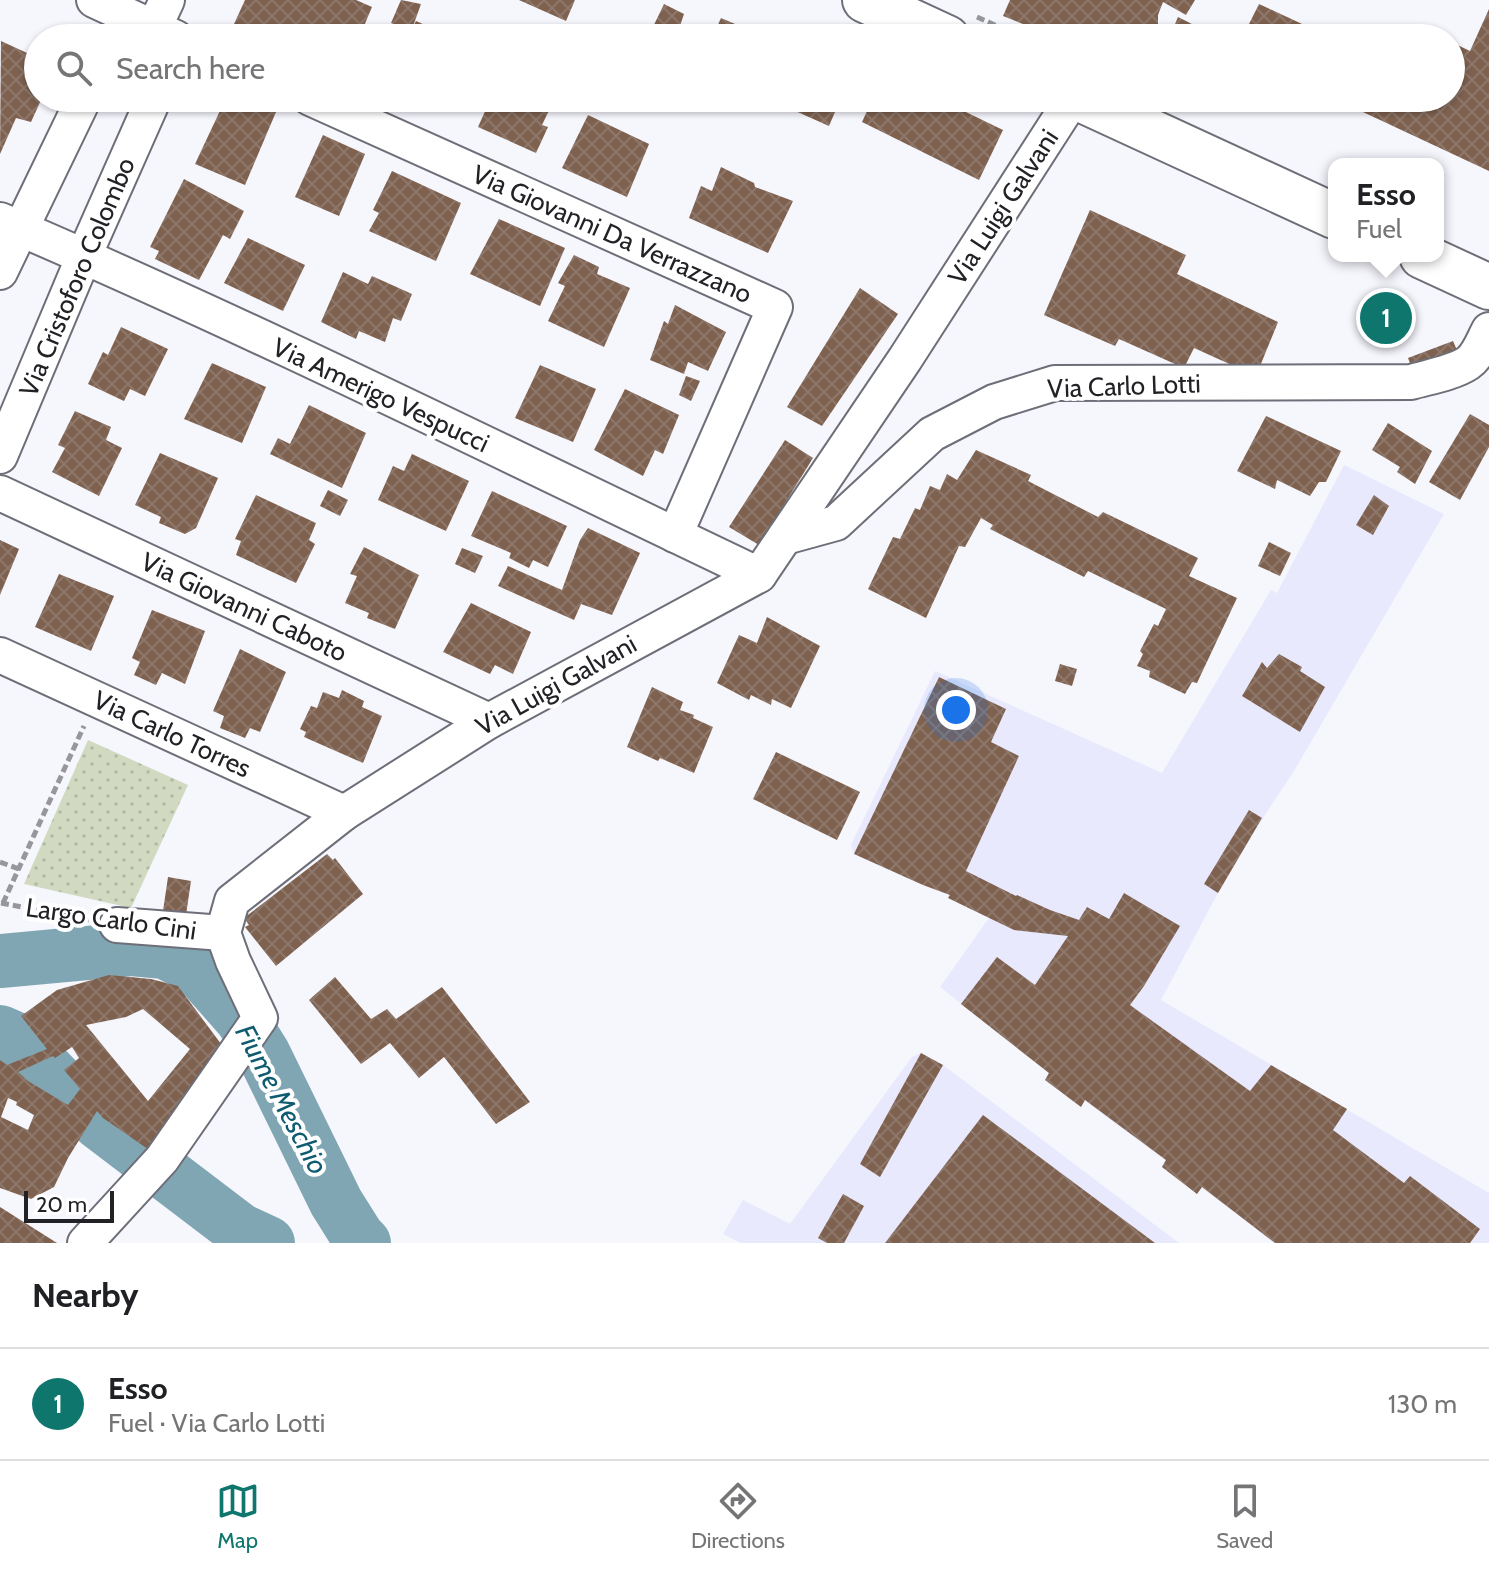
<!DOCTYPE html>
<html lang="en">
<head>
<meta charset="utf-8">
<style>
  body { margin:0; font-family:Cabin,sans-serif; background:#f2f2f2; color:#202124 }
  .scale { position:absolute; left:24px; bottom:20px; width:90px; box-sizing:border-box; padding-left:8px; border:4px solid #222226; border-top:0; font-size:22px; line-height:28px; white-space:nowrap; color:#222226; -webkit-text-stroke:6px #fff; paint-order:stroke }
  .you { position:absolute; left:956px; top:710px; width:28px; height:28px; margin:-20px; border:6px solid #fff; border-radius:50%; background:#1a73e8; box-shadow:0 0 0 12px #1a73e833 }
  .badge { display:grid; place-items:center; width:52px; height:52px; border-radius:50%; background:#0f766e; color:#fff; font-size:26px; font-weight:700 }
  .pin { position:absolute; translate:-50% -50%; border:4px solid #fff; box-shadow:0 2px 8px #0006 }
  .popup { position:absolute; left:1328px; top:158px; width:116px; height:104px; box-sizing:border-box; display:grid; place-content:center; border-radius:16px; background:#fff; filter:drop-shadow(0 2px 6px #0005); font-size:26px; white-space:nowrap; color:#757577 }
  .popup b { font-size:30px; color:#202124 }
  .popup::after { content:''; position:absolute; left:50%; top:100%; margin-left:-16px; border:16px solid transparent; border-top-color:#fff }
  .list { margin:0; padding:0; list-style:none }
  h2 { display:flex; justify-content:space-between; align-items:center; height:104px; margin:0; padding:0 32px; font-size:34px }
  h2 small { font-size:26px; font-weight:400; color:#757577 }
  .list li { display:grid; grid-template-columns:52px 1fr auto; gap:24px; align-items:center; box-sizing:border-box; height:112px; padding:0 32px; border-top:2px solid #e0e0e0 }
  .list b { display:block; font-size:30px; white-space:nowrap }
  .list p { margin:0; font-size:26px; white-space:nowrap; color:#757577 }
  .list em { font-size:26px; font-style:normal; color:#757577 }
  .icon { flex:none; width:44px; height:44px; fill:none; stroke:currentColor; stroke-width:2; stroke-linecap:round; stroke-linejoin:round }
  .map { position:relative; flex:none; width:1489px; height:1243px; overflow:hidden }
  .search { position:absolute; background:#fff; box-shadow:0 2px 6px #0004; left:24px; right:24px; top:24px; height:88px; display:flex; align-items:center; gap:20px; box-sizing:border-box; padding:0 28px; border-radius:44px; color:#757577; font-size:30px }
  .sheet { height:216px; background:#fff }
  nav { display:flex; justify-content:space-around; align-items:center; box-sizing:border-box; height:112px; border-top:2px solid #e0e0e0; background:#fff; font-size:22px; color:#757577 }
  nav a { display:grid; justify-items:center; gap:4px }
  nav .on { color:#0f766e }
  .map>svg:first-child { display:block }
  .built { fill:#e8e9fc }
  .grass { fill:url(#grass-dots) }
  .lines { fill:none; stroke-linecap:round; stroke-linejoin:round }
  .river { stroke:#80a6b4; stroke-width:54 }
  .building { fill:url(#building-cross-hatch); fill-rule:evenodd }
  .minor-casing { stroke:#6d6e78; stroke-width:38 }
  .major-casing { stroke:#6d6e78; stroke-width:48 }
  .path { stroke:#96969c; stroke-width:5; stroke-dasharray:8 4; stroke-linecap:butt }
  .minor { stroke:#fff; stroke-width:34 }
  .major { stroke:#fff; stroke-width:44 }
  .labels { text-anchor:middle; stroke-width:8; stroke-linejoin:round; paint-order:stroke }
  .street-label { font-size:26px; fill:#222226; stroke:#fff }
  .water-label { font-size:28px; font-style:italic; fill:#0f5b70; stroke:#fff }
</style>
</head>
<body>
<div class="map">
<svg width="1489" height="1243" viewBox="0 0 1489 1243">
  <defs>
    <pattern id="grass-dots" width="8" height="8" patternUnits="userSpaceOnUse" patternTransform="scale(2)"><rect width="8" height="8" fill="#d1dac1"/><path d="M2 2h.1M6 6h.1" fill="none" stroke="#b3bba6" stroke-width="1.8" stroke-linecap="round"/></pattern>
    <pattern id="building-cross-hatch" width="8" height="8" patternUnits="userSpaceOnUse" patternTransform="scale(2)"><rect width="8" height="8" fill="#7e614f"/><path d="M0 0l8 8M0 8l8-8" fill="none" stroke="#8e786b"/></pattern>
  </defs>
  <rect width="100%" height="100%" fill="#f6f6fd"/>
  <g class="built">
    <path d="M1344 465 1444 514 1294 771 1257 827 1218 893 1161 1000 1489 1193V1243H1275L1202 1188 1197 1194 1162 1167 1165 1160 1085 1101 1081 1107 1045 1080 1049 1073 940 987 989 918 948 898 949 895 923 885 854 854 851 845 935 671 1162 773 1271 590 1277 593Z"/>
    <path d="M921 1053 943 1065 1179 1243H741L723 1234 743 1200 790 1224 912 1057Z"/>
  </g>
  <path class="grass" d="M88 740 188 785 131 908 24 884Z"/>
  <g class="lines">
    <g class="river">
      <path d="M0 961 131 949 165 952 191 965 203 975 241 1018 263 1053 336 1202 358 1237 364 1243"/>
      <path d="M0 1032 18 1040 98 1122 240 1230 268 1243"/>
    </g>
  </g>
  <g class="building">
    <path d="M245 0H356L372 7 359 38H267L234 24Z"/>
    <path d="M401 0 421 4 411 32 391 23Z"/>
    <path d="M519 0H575L566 21Z"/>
    <path d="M1010 0H1195L1186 15 1163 2 1158 15V24L1172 31 1178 17 1202 29 1197 38H1048L1037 33 1038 30 1003 16Z"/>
    <path d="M664 4 684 14 676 38 652 29Z"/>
    <path d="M1259 4 1332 38H1242Z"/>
    <path d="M1489 9V171L1333 98H1451V42L1470 51Z"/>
    <path d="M721 18 754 32 752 38H712Z"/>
    <path d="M416 21 454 38H407Z"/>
    <path d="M1 41 38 58V98H42L31 122 16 118 0 154Z"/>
    <path d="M226 98H245L276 112 245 185 195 164Z"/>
    <path d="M491 98H555L542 125 548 127 536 153 478 127Z"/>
    <path d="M777 98H841L829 126 775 102Z"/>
    <path d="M873 98H914L921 102 923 98H937L1003 130 979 180 862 122Z"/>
    <path d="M588 115 649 144 627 197 562 168Z"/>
    <path d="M323 135 365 154 339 216 295 197Z"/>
    <path d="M721 167 754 183 755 187 793 201 768 253 689 218 701 186 712 191Z"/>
    <path d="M392 171 461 203 436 261 369 231 379 213 373 210Z"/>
    <path d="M184 179 244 211 230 239 223 235 199 280 155 259 159 251 150 247Z"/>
    <path d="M1090 210 1186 255 1177 274 1278 322 1256 376 1194 348 1184 368 1119 339 1115 346 1044 315Z"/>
    <path d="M499 219 565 248 540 306 470 274Z"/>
    <path d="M248 238 305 265 283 311 224 283Z"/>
    <path d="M574 255 599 267 597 274 630 288 604 347 548 321 565 286 558 283Z"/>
    <path d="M343 272 368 284 372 276 412 294 401 321 393 318 385 342 359 331 356 339 321 322Z"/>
    <path d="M860 288 898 314 822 426 787 407Z"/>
    <path d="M675 305 726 332 708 371 688 362 684 374 650 360 664 321 668 324Z"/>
    <path d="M121 327 168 349 145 396 130 389 124 401 88 384 103 352 108 355Z"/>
    <path d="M1453 341 1459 355 1414 373 1408 358Z"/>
    <path d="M212 363 266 387 242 443 184 419Z"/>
    <path d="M540 365 596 389 573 442 515 418Z"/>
    <path d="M686 376 700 381 691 401 679 395Z"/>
    <path d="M625 389 679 415 663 454 655 450 643 476 594 450Z"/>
    <path d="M309 405 366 433 342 488 270 454 278 438 290 444Z"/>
    <path d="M75 411 111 427 106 440 122 448 99 496 52 472 65 448 58 445Z"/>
    <path d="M1470 414 1489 425V447L1460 500 1429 482Z"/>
    <path d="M1266 416 1341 451 1326 482H1319L1310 496 1277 480 1275 489 1237 471Z"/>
    <path d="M1388 423 1432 451 1415 484 1397 472 1400 467 1372 450Z"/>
    <path d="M785 440 813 458 759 545 729 527Z"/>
    <path d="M976 450 1031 475 1028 481 1098 517 1103 512 1198 558 1189 576 1237 598 1197 683 1192 682 1185 694 1149 677 1150 671 1137 666 1143 654 1140 651 1154 624 1158 626 1166 609 1088 571 1084 577 990 529 993 525 981 518 965 547 959 546 926 618 868 589 893 537 900 539 915 508 920 510 930 486 940 490 947 474 957 480Z"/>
    <path d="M160 453 218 478 196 528 185 534 159 523 161 517 135 505Z"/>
    <path d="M412 454 469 481 446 531 378 500 393 466 404 471Z"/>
    <path d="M328 490 348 500 340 516 320 506Z"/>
    <path d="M492 491 567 526 548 567 533 560 529 568 509 558 511 553 471 536Z"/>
    <path d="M256 495 316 523 309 540 315 544 296 583 236 555 241 541 235 539Z"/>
    <path d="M1374 495 1389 506 1373 535 1356 525Z"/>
    <path d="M588 528 640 553 612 615 581 604 574 620 498 586 508 566 562 590 580 540Z"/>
    <path d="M0 540 19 549 0 595Z"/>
    <path d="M1269 542 1291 553 1280 576 1258 566Z"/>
    <path d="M364 547 419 575 395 629 367 618 369 613 345 603 357 576 350 574Z"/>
    <path d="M462 548 483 556 475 573 455 564Z"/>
    <path d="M59 574 114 596 91 651 35 627Z"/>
    <path d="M471 603 531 632 513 674 495 665 490 674 443 652Z"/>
    <path d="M152 610 205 631 185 684 162 673 156 685 134 675 140 662 132 658Z"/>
    <path d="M767 617 820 646 791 708 772 699 771 705 751 695 749 700 717 683 739 635 757 643Z"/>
    <path d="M240 649 286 672 260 732 250 728 245 738 220 728 224 716 213 711Z"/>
    <path d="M1279 654 1302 667 1300 671 1325 687 1300 732 1242 696 1262 662 1267 668Z"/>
    <path d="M1060 664 1077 669 1072 686 1055 681Z"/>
    <path d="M939 677 1006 709 991 742 1019 756 966 871 1016 896 1017 895 1050 910 1079 920 1087 907 1109 919 1124 893 1180 926 1144 986 1130 1005 1250 1091 1271 1065 1347 1109 1333 1130 1404 1183 1410 1176 1480 1229 1470 1243H1275L1202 1187 1197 1194 1162 1167 1166 1160 1085 1100 1081 1107 1045 1080 1049 1073 961 1004 997 957 1035 985 1068 936 1014 930 948 898 950 895 923 885 854 854Z"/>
    <path d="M652 687 683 702 680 710 694 715 693 718 713 727 694 773 660 758 658 761 627 747Z"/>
    <path d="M342 690 364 701 362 707 382 716 363 763 304 737 306 732 300 729 311 706 317 708 323 692 339 698Z"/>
    <path d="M776 752 860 792 837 840 753 799Z"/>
    <path d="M1249 810 1262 818 1218 893 1204 884Z"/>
    <path d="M327 854 333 860 335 858 363 894 276 966 245 927 249 925 244 918Z"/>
    <path d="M168 877 191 881 186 915 163 911Z"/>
    <path d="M109 975 151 979 178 986 227 1052 155 1154 103 1118 97 1111 68 1158 54 1187 31 1199 0 1188V1060L7 1065 47 1049 21 1016 57 990ZM143 1009 190 1049 148 1101 86 1025 126 1017ZM72 1047 79 1058 64 1070 80 1089 68 1105 28 1081 18 1072 53 1056 55 1058ZM8 1098 17 1102 16 1105 34 1115 28 1130 1 1117Z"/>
    <path d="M335 977 371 1019 387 1009 396 1019 442 987 530 1102 496 1124 444 1057 419 1078 390 1043 361 1064 309 1000Z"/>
    <path d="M921 1053 943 1065 880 1177 860 1164Z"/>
    <path d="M983 1115 1155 1243H885Z"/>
    <path d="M843 1194 864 1206 844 1243H827L818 1238Z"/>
    <path d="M0 1207 57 1243H0Z"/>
  </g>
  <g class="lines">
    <g class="minor-casing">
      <g id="minor">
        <path d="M94 0 176 38"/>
        <path d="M154 28 167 0"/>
        <path d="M310 98 775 307 675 535"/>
        <path d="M0 220C257 330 507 455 759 575"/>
        <path d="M0 272 84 98"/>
        <path d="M0 456 84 256 154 98"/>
        <path d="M0 493 489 721"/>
        <path d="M785 537 836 523 932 434 994 402 1055 383 1411 382C1428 377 1453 373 1468 363 1478 356 1483 341 1489 330"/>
        <path d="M0 655 344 813"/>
        <path d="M117 925 223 933"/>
        <path d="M85 1243 162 1159 260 1018 233 961 223 933 232 901 344 813 489 721 759 575 905 359 1073 98"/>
      </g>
    </g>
    <g class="major-casing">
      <g id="major">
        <path d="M865 0 947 38"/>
        <path d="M1078 98 1334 216"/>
        <path d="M1422 256 1489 287"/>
      </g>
    </g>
    <g class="path">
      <path d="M977 17 1024 38"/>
      <path d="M0 862 19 869"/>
      <path d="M1 903 89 920"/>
      <path d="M3 903 84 726"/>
    </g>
    <use href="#minor" class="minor"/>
    <use href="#major" class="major"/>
  </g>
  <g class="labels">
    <g class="street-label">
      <text transform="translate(1003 207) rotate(-57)" y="9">Via Luigi Galvani</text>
      <text transform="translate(612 234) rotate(24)" y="9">Via Giovanni Da Verrazzano</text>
      <text transform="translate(77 277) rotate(-67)" y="9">Via Cristoforo Colombo</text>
      <text transform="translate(1124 386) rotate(-2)" y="9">Via Carlo Lotti</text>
      <text transform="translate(381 395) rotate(25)" y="9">Via Amerigo Vespucci</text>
      <text transform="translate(244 607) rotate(25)" y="9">Via Giovanni Caboto</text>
      <text transform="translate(556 685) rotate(-29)" y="9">Via Luigi Galvani</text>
      <text transform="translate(172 734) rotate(25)" y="9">Via Carlo Torres</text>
      <text transform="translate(111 919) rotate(8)" y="9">Largo Carlo Cini</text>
    </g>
    <g class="water-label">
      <text transform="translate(282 1099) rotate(62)" y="10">Fiume Meschio</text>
    </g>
  </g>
</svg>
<div class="scale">20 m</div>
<div class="you"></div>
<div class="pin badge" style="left:1386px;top:318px">1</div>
<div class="popup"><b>Esso</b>Fuel</div>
<div class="search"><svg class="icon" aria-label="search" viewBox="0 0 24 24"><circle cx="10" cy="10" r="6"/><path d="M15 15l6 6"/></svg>Search here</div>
</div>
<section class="sheet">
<h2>Nearby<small></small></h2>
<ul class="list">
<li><span class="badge">1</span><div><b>Esso</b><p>Fuel · Via Carlo Lotti</p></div><em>130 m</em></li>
</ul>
</section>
<nav>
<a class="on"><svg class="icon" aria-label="map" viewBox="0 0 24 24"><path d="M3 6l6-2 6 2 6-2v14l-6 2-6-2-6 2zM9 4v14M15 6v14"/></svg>Map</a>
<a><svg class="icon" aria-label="directions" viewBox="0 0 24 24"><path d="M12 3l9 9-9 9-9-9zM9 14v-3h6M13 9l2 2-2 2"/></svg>Directions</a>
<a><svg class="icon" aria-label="saved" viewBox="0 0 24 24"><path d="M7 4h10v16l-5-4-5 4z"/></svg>Saved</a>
</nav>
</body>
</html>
